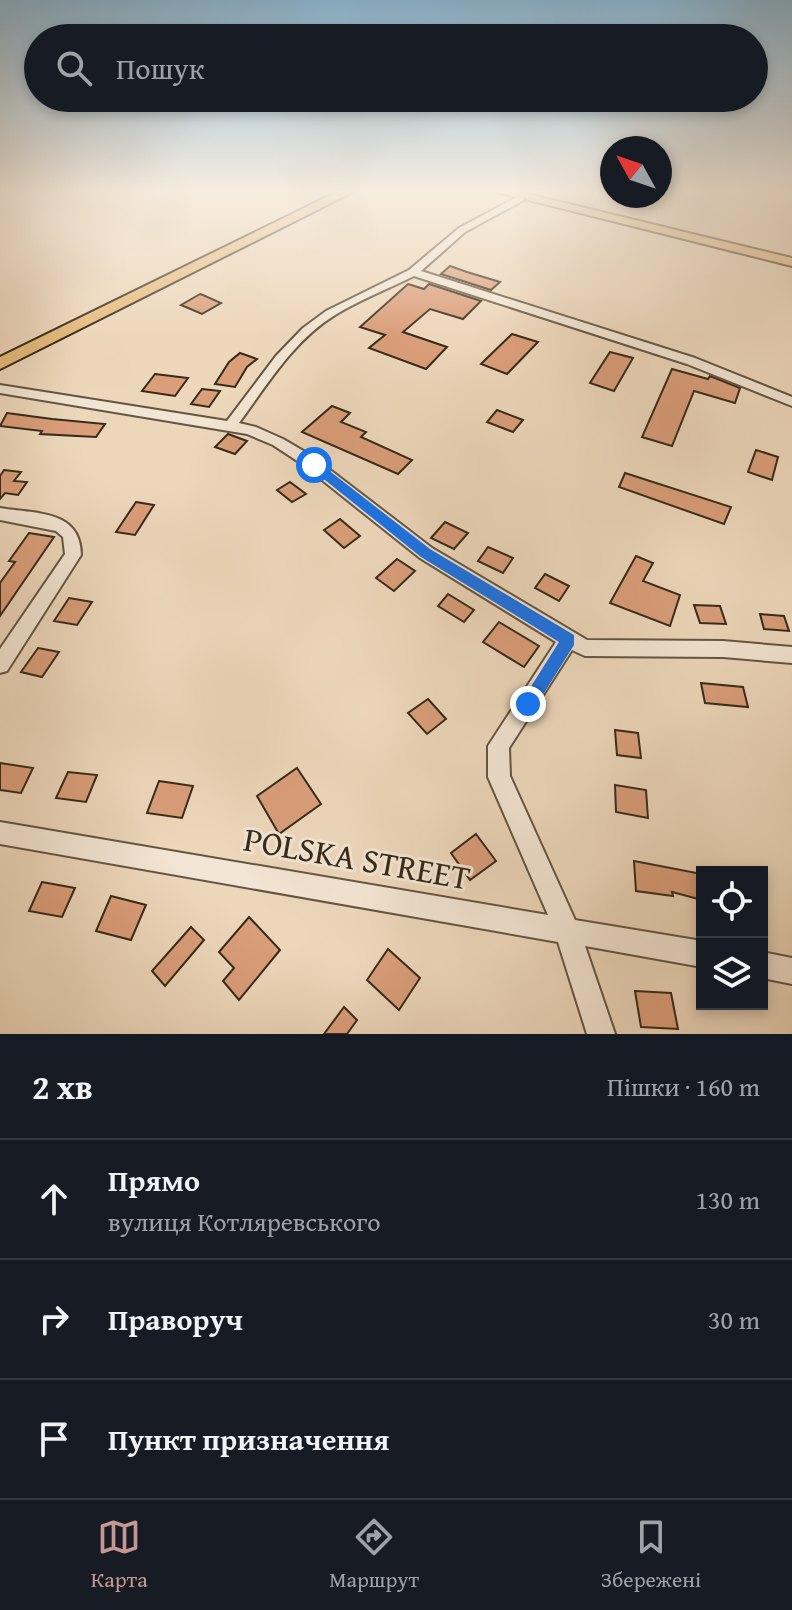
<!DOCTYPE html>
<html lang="uk">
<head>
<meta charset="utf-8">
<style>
  body { margin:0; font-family:"Gentium Book Plus",serif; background:#242831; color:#f1f3f6 }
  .controls { position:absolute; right:24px; bottom:24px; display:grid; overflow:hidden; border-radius:0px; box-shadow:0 4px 12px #0003 }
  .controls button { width:72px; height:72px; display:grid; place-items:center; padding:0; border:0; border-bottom:2px solid #363941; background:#171b24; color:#f1f3f6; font:40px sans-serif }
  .compass { position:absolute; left:600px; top:136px; width:72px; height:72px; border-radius:50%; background:#171b24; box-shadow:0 4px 12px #0003; rotate:310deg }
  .stop { position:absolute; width:24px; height:24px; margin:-18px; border:6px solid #1a73e8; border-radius:50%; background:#fff }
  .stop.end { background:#1a73e8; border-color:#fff; box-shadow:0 2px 8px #0008 }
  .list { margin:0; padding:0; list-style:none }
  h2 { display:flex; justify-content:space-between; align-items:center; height:104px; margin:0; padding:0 32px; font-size:34px }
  h2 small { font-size:26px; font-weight:400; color:#9ea1a6 }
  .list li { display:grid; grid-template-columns:52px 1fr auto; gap:24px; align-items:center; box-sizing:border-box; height:120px; padding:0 32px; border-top:2px solid #363941 }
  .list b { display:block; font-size:30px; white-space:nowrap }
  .list p { margin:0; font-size:26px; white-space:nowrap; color:#9ea1a6 }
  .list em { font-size:26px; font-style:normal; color:#9ea1a6 }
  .icon { flex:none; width:44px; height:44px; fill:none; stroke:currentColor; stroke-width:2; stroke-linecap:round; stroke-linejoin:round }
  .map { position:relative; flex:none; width:792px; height:1034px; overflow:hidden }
  .search { position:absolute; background:#171b24; box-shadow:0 4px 12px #0003; left:24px; right:24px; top:24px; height:88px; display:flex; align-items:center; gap:20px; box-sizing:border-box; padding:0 28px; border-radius:44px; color:#9ea1a6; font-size:30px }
  .sheet { height:464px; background:#171b24 }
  nav { display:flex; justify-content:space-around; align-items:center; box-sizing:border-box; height:112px; border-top:2px solid #363941; background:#171b24; font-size:22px; color:#9ea1a6 }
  nav a { display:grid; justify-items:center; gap:4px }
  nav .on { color:#c59692 }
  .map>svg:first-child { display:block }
  .building { fill:#da9e7a; stroke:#362a19; stroke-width:2 }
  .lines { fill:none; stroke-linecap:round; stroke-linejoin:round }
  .minor-casing { stroke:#645542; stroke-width:4 }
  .major-casing { stroke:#362a19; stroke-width:4 }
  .minor { fill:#f3e5d3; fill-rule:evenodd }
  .major { fill:#e6bc7e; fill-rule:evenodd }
  .route { fill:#1a73e8 }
  .labels { text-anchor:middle; stroke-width:6; stroke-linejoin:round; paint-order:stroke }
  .near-street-label { font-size:34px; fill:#362a19; stroke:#f3e5d3 }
</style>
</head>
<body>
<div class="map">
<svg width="792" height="1034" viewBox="0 0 792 1034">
  <rect width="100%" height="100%" fill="#edd7bb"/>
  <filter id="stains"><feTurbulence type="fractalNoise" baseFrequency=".0025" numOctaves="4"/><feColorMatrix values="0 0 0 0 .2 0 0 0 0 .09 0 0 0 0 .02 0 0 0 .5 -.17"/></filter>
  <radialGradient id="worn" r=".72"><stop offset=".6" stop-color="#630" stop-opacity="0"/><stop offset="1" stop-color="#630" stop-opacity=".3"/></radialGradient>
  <g class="building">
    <path d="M450 266 467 272 500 282 491 290 441 274Z"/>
    <path d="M408 284 424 289 429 284 481 301 463 319 430 309 403 332 447 347 426 369 369 348 385 335 360 327Z"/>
    <path d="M200 294 203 295 221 303 202 314 181 305Z"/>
    <path d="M512 334 538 342 507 374 481 364Z"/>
    <path d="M610 352 633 358 614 391 590 383Z"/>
    <path d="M240 353 257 359 247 367 235 387 215 384 229 362Z"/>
    <path d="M672 369 708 379 710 376 740 388 735 403 694 391 672 446 642 437Z"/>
    <path d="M155 374 188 378 175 396 142 391Z"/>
    <path d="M202 389 220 391 209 407 191 404Z"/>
    <path d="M332 406 350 413 341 422 366 432 361 437 412 460 398 474 302 432Z"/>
    <path d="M497 410 523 420 513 432 487 422Z"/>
    <path d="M7 413 52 419 105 424 96 437 40 434 42 431 0 426Z"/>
    <path d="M228 434 247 441 235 454 215 447Z"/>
    <path d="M756 450 778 457 772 480 748 472Z"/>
    <path d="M4 470 21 472 14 481 27 482 18 495 5 493 0 499V476Z"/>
    <path d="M625 473 731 507 724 524 619 487Z"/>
    <path d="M290 482 306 494 292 502 277 490Z"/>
    <path d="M136 502 154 505 135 535 116 532Z"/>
    <path d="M340 519 360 536 344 548 324 530Z"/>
    <path d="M445 522 468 533 454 549 431 538Z"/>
    <path d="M29 533 54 537 0 616V583L15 562 9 561Z"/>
    <path d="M488 547 513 558 503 573 478 561Z"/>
    <path d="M636 556 653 563 643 581 680 595 670 626 610 603Z"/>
    <path d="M397 559 415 571 394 591 376 578Z"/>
    <path d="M545 574 569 586 559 601 535 588Z"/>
    <path d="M448 594 474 610 464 622 438 606Z"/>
    <path d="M69 598 92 602 77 625 54 621Z"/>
    <path d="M694 605 720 606 726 624 700 623Z"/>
    <path d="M760 614 784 616 789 631 764 629Z"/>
    <path d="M499 622 539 646 524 667 483 642Z"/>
    <path d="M38 648 59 652 42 677 21 672Z"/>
    <path d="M701 683 743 687 748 707 705 703Z"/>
    <path d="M428 699 446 719 427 734 408 713Z"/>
    <path d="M615 730 638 733 641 758 617 755Z"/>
    <path d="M0 763 33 768 21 793 0 790Z"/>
    <path d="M297 768 321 804 279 834 257 796Z"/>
    <path d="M68 772 97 775 86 802 56 798Z"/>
    <path d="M159 781 193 786 182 818 147 813Z"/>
    <path d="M615 785 646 790 648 818 616 812Z"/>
    <path d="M476 834 496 861 470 880 451 853Z"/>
    <path d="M634 861 702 874V900L672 892 673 896 636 891Z"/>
    <path d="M42 882 75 888 62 917 29 911Z"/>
    <path d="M111 896 146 905 131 940 96 931Z"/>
    <path d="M249 917 280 950 239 1000 223 981 234 968 219 952Z"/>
    <path d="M191 927 204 940 165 986 152 971Z"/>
    <path d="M388 949 420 978 399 1010 367 980Z"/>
    <path d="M635 991 671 993 678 1029 641 1027Z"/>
    <path d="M344 1007 357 1020 347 1034H324Z"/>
  </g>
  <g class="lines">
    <g class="minor-casing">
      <g id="minor">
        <path d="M521 195 524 196V200L465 232 421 271 695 358 792 397V406L687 364 414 276C388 289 359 300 335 315 294 340 267 385 239 423L256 427 283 439 312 456 432 548 587 640 723 641 792 647V663L723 657 585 656 572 650 509 748 510 776 575 920 702 941V967L585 946 615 1034H587L558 942 0 844V822L548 915 488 777V746L556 642 420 558 302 464 273 445 247 434 0 393V385L227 421 276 356 303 328 326 311 409 270 459 228Z"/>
        <path d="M0 508C34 514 81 509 81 555L7 671 0 673V649L65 554 63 537 56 531 0 520Z"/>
        <path d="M762 952 792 958V984L762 978Z"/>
      </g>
    </g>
    <g class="major-casing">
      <g id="major">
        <path d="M339 191H355L0 369V357Z"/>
        <path d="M492 191H515L792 258V266Z"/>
      </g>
    </g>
    <use href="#minor" class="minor"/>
    <use href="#major" class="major"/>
  </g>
  <linearGradient id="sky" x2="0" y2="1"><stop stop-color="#89b6d4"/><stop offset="0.57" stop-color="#f7ede0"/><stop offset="1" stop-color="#f7ede0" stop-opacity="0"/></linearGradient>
  <rect width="792" height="336" fill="url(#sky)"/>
  <path class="route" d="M310 462H318L430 549 574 635V645L534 709H522L520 704 559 642 421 557 310 468Z"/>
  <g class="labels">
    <g class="near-street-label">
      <text transform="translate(357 858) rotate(10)" y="12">POLSKA STREET</text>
    </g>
  </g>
  <rect width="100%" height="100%" filter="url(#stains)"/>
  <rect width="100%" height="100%" fill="url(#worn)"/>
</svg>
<div class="controls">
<button><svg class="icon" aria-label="locate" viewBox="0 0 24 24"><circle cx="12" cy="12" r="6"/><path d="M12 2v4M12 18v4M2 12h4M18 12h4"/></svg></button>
<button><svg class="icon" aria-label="layers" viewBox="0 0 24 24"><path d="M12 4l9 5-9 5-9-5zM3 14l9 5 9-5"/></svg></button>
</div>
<svg class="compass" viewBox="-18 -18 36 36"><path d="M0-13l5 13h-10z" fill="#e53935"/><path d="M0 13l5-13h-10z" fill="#9ea1a6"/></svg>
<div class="stop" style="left:314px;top:465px"></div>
<div class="stop end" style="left:528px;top:704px"></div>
<div class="search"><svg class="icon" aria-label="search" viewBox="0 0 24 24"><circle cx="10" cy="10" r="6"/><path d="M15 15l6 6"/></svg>Пошук</div>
</div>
<section class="sheet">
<h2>2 хв<small>Пішки · 160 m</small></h2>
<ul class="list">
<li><svg class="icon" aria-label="ahead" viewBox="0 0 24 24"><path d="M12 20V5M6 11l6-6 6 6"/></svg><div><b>Прямо</b><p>вулиця Котляревського</p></div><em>130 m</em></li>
<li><svg class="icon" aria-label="right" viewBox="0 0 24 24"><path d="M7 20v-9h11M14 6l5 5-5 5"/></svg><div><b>Праворуч</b></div><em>30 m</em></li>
<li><svg class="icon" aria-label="arrive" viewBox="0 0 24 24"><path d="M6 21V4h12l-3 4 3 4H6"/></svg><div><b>Пункт призначення</b></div></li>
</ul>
</section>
<nav>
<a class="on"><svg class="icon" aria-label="map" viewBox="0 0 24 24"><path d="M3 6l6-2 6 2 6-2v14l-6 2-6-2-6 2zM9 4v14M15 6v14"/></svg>Карта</a>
<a><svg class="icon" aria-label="directions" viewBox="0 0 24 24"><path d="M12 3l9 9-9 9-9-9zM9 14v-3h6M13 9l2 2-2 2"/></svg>Маршрут</a>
<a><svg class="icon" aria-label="saved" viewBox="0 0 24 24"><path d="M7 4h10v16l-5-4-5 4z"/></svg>Збережені</a>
</nav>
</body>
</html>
